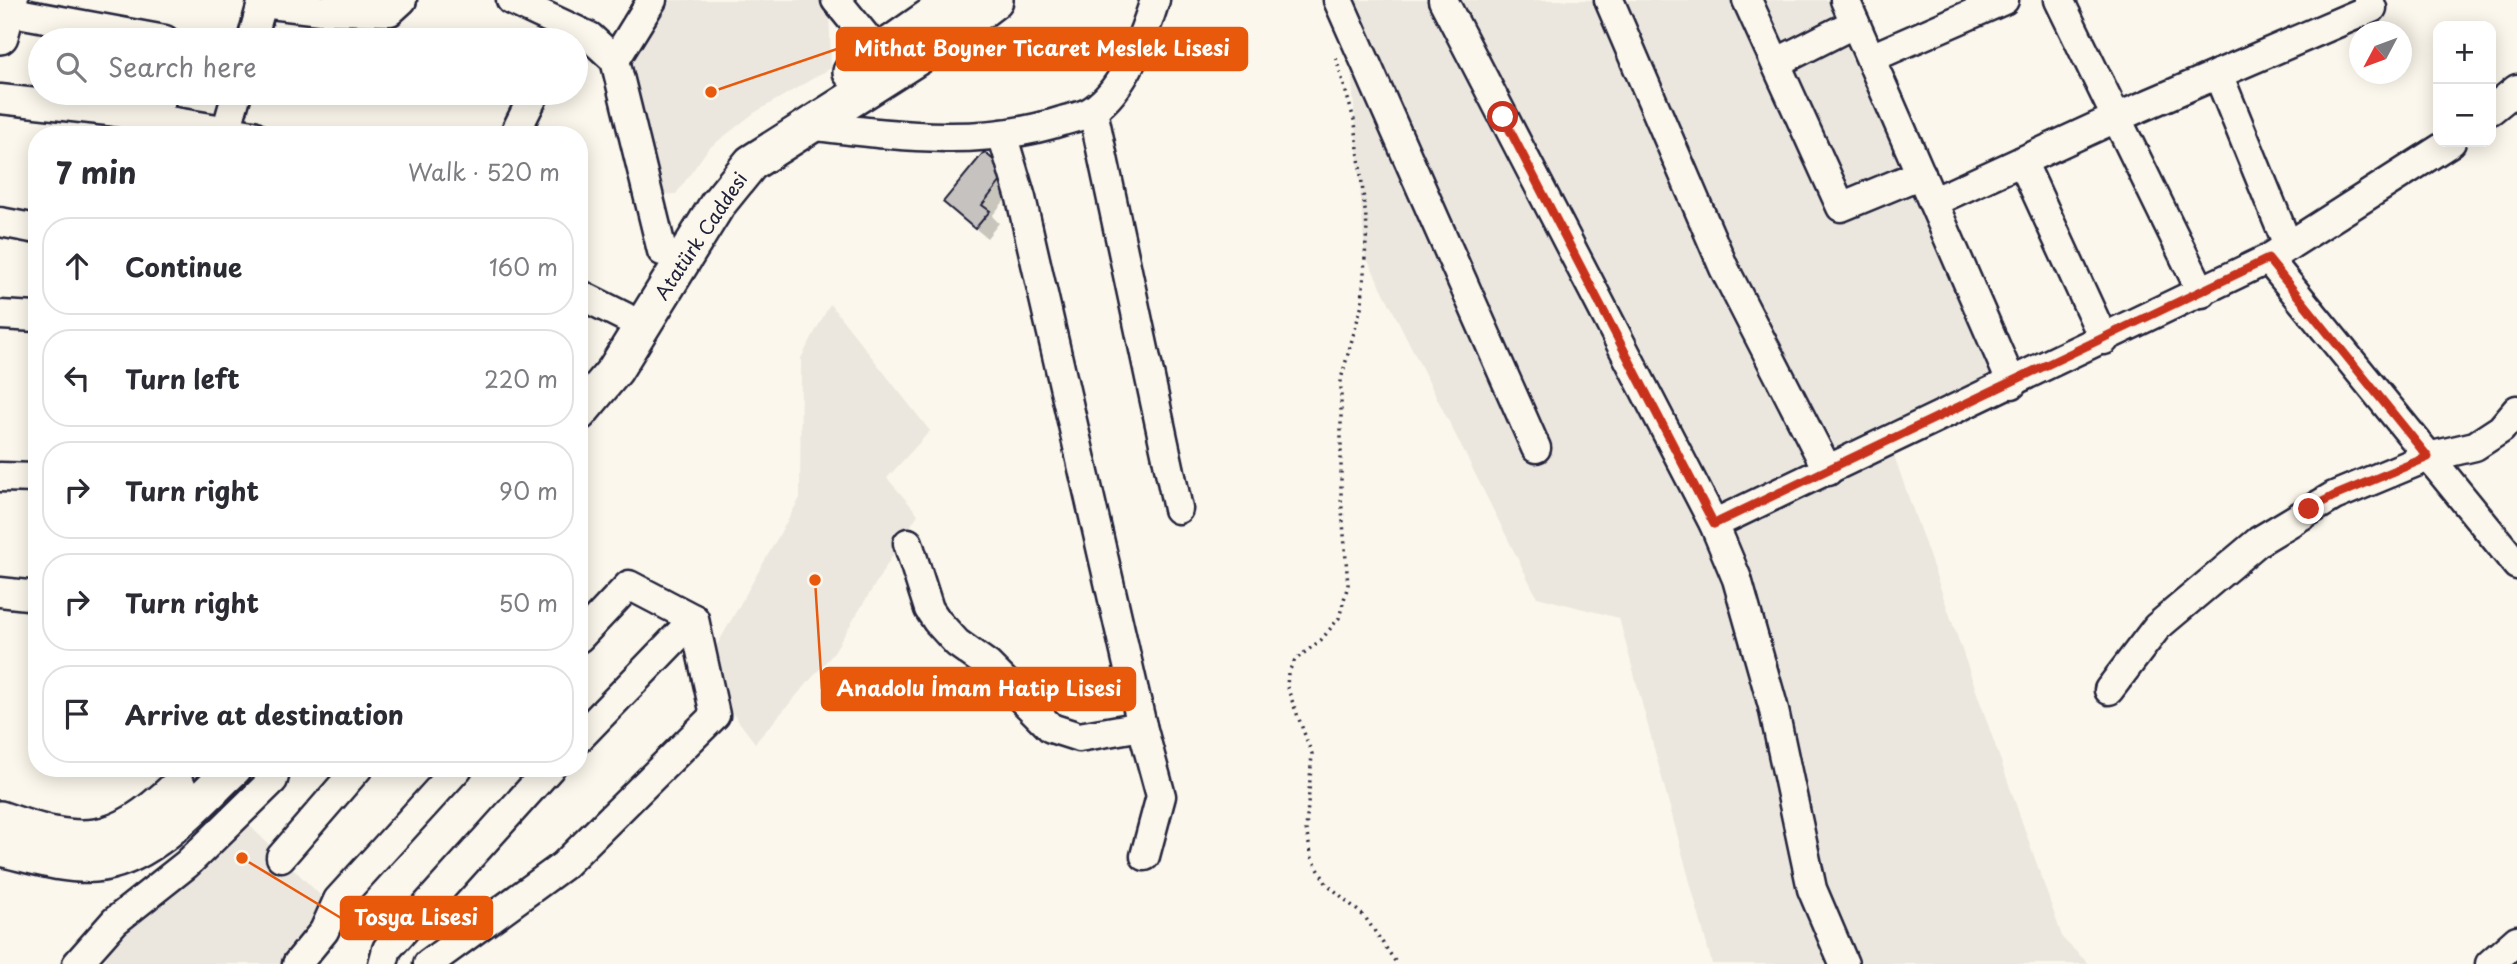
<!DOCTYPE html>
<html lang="en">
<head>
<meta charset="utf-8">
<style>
  body { margin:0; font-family:"Playpen Sans",sans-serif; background:#f2f2f3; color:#2b2b33 }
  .controls { position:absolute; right:21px; top:21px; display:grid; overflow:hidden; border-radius:14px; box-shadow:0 4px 18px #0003 }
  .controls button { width:63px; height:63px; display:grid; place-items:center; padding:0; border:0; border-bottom:2px solid #e1e1e2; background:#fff; color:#2b2b33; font:35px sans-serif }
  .compass { position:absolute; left:2349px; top:21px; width:63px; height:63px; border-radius:50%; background:#fff; box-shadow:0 4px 18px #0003; rotate:229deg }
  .stop { position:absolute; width:21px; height:21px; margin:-16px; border:5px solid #c8321e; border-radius:50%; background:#fff }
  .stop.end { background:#c8321e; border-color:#fff; box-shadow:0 2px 7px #0008 }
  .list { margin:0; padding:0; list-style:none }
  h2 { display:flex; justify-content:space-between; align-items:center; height:91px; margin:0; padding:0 28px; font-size:30px }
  h2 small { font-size:23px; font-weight:400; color:#7c7c81 }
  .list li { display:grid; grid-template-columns:46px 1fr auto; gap:21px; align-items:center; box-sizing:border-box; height:98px; margin:0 14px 14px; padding:0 14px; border:2px solid #e1e1e2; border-radius:28px }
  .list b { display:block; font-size:26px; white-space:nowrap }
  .list em { font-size:23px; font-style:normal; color:#7c7c81 }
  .icon { flex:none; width:38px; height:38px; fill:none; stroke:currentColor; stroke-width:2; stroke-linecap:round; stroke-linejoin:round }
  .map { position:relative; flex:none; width:2517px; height:964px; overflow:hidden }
  .search { position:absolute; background:#fff; box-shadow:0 4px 18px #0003; left:28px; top:28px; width:560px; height:77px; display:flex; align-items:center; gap:18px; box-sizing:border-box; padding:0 24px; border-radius:38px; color:#7c7c81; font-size:26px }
  .panel { position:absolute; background:#fff; box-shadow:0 4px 18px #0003; left:28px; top:126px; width:560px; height:651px; border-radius:28px }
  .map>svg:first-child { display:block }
  .built { fill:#ebe7df }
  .shadow { fill:#0003 }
  .building { fill:#c6c2c0; stroke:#22223b; stroke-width:2 }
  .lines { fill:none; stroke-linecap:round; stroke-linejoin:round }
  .minor-casing { stroke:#22223b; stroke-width:33 }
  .major-casing { stroke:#22223b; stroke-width:40 }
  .path { stroke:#22223b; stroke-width:3.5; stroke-dasharray:2 5; stroke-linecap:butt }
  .minor { stroke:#fbf7ec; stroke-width:28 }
  .major { stroke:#fbf7ec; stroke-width:35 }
  .route { stroke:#c8321e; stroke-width:9 }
  .labels { text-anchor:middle; stroke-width:6; stroke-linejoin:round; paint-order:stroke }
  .street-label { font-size:19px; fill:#22223b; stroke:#fbf7ec }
  .leader { fill:none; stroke:#e8590c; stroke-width:2.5 }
  .callout-dot { fill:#e8590c; stroke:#fbf7ec; stroke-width:2.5 }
  .callout { fill:#e8590c; stroke:#e8590c; stroke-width:2.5 }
  .callout-label { font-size:21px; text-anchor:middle; font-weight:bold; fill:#fff }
</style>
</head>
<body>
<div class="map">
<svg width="2517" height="964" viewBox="0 0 2517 964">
  <rect width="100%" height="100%" fill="#fbf7ec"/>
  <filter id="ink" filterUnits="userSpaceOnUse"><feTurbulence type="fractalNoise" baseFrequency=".0143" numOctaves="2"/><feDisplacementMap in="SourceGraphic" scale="14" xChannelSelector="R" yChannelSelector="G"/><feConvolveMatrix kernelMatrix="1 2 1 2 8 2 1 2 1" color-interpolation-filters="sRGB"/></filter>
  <g filter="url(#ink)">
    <g class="built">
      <path d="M663 0H824L829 5 831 68 754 113 708 149 676 194 651 195 630 72 638 35Z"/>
      <path d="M1346 0H1860L2007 367 1883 424 2063 939 2089 964H1712L1619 618 1537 597 1365 255Z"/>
      <path d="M830 304 930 431 887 478 918 514 832 655 755 743 721 698 716 647 800 498 801 358Z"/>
      <path d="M145 768H175L160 783Z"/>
      <path d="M243 819 323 898V917L281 964H103L112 945Z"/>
    </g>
    <path class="shadow" d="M1007 173 1018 184 992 216 999 223 987 238 956 213Z"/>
    <path class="building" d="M984 152 1008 172 982 205 990 211 975 229 943 202Z"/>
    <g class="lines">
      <g class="minor-casing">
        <g id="minor">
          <path d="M511 0 590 37 615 60 662 251"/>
          <path d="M836 0 879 53"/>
          <path d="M1338 0 1536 448"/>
          <path d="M1443 0 1714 524 1737 579 1773 706 1812 889 1844 964"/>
          <path d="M1609 0 1724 268 1828 471"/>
          <path d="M1747 0 1841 207 1921 174"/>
          <path d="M1845 0 2012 384"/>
          <path d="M2059 0 2202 293"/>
          <path d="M262 3 320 10 390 11 402 0"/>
          <path d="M7 11 165 40"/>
          <path d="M252 40 263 0"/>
          <path d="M1871 58 2004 0"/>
          <path d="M615 60 652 0"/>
          <path d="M1776 63 1855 23"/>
          <path d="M2218 74 2288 246"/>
          <path d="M0 99 109 111 253 135"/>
          <path d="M2491 110 2517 89"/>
          <path d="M1093 111 1178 509"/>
          <path d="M155 118 163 93"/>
          <path d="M808 125C893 135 979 148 1062 121 1072 118 1085 116 1093 110 1125 89 1144 35 1155 0"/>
          <path d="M1002 134 1021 198 1142 726 1161 796 1145 856"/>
          <path d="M225 135 237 93"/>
          <path d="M514 135 535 93"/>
          <path d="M2022 161 2104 340"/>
          <path d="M1933 202 2118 117 2372 8 2368 0"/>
          <path d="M0 222 37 229"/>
          <path d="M2268 259 2517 565"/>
          <path d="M579 294 625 317"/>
          <path d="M0 315 37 317"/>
          <path d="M0 477 37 478"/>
          <path d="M1714 524 2268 259 2451 142"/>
          <path d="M908 543 929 609 937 621 957 643 988 665 1051 728 1079 737 1142 726"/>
          <path d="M0 592 37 596"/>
          <path d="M2109 690 2157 627 2259 541 2334 496 2428 457 2475 446 2501 429 2517 410"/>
          <path d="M579 738 694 619"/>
          <path d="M281 857 358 768"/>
          <path d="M77 964 115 921 187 864 273 780 276 768"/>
          <path d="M297 964 324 931 338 900 458 768"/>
          <path d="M383 964 387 949 550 768"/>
          <path d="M428 964 564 865 715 715 694 619 629 585 579 638"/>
          <path d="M2490 964 2517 940"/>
        </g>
      </g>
      <g class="major-casing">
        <g id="major">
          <path d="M0 36 10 0"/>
          <path d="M851 72 954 0"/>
          <path d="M579 413 615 370 717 205 751 163 932 48 995 0"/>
          <path d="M0 819C82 848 113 849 178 787"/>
          <path d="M0 848C31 855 63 866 95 864 151 859 195 804 234 768"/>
        </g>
      </g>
      <path class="path" d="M1336 58 1355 123 1367 227 1362 304 1341 379V497L1348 585 1339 618 1321 640 1295 660 1288 673 1287 687 1312 754 1306 830 1312 858 1326 883 1365 917 1397 964"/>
      <use href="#minor" class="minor"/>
      <use href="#major" class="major"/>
    </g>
  </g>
  <g class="lines" filter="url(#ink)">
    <path class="route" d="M1503 117 1714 524 2268 259 2428 457 2334 496 2309 509"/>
  </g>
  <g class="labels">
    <g class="street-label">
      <text transform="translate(701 236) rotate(-56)" y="7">Atatürk Caddesi</text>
    </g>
  </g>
  <path class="leader" d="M711 92L837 49M815 580L822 689M242 858L341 918"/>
  <g class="callout-dot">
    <circle cx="711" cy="92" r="7"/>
    <circle cx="815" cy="580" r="7"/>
    <circle cx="242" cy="858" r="7"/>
  </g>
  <g class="callout">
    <rect x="837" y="28" width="410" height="42" rx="7"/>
    <rect x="822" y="668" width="313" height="42" rx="7"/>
    <rect x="341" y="897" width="151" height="42" rx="7"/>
  </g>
  <g class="callout-label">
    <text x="1042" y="56">Mithat Boyner Ticaret Meslek Lisesi</text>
    <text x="979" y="696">Anadolu İmam Hatip Lisesi</text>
    <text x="416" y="925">Tosya Lisesi</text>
  </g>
</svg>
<div class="controls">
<button>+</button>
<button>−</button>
</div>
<svg class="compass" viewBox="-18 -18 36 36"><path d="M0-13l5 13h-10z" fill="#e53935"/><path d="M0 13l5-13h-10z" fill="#7c7c81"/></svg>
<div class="stop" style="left:1503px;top:117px"></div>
<div class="stop end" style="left:2309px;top:509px"></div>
<div class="search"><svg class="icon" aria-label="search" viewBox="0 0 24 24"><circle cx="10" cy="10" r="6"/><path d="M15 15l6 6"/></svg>Search here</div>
<section class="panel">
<h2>7 min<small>Walk · 520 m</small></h2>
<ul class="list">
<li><svg class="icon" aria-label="ahead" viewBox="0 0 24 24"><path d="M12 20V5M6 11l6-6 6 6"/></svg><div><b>Continue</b></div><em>160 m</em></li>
<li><svg class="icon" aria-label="left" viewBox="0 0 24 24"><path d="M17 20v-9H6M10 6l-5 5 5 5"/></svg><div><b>Turn left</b></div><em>220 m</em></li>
<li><svg class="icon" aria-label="right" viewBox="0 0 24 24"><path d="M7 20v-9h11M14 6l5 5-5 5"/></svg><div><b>Turn right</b></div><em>90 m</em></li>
<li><svg class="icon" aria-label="right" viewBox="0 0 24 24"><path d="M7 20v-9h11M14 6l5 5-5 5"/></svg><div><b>Turn right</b></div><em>50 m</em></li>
<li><svg class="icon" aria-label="arrive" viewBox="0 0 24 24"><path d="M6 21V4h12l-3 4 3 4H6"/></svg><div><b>Arrive at destination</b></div></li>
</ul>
</section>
</div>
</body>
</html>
